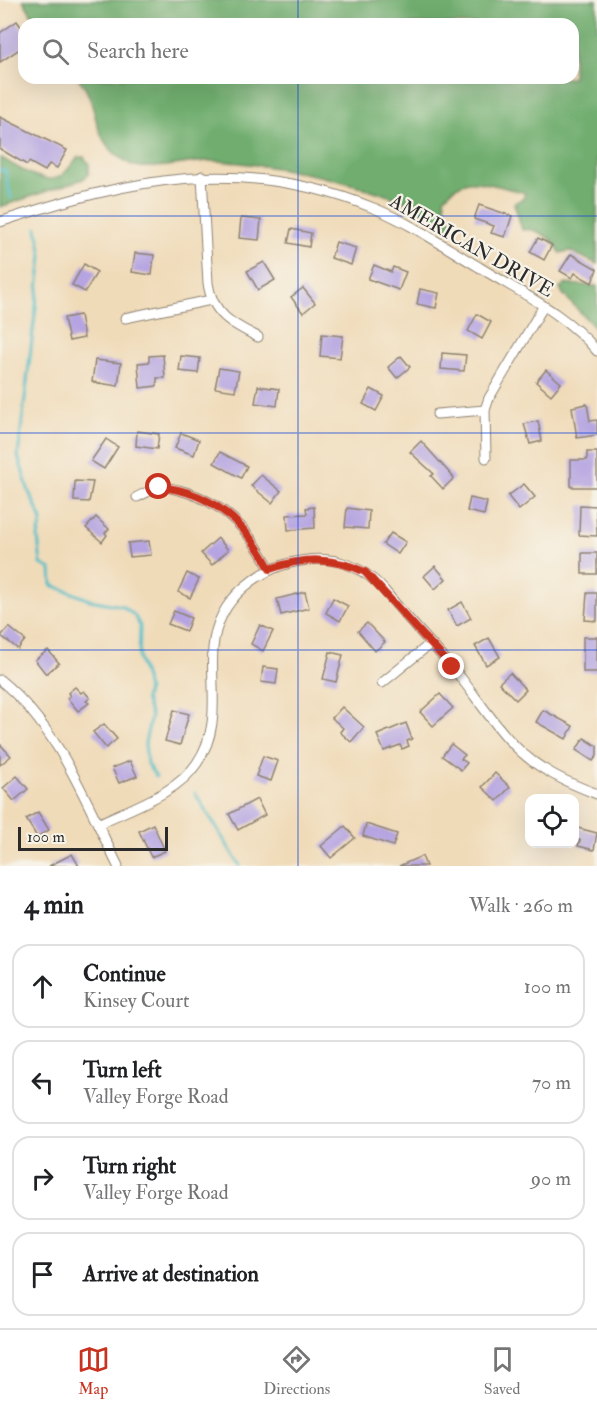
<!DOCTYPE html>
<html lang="en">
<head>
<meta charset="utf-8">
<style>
  body { margin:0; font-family:"IM FELL Double Pica",serif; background:#f6f6f6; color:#202124 }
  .controls { position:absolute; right:18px; bottom:18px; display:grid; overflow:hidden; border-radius:12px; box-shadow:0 6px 24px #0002 }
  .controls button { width:54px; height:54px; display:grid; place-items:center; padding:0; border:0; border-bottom:2px solid #e0e0e0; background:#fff; color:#202124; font:30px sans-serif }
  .scale { position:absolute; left:18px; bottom:15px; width:150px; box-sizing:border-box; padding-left:6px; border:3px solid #2b2b2b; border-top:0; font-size:16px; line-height:21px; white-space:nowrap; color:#2b2b2b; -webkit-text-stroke:4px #f7f3e8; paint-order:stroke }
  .stop { position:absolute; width:18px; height:18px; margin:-14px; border:4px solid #c8321e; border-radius:50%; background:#fff }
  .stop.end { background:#c8321e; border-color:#fff; box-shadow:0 2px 6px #0008 }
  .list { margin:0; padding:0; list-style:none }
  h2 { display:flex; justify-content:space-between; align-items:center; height:78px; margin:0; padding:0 24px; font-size:26px }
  h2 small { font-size:20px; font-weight:400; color:#757577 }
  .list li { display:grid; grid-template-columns:39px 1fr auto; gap:18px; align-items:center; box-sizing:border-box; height:84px; margin:0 12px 12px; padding:0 12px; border:2px solid #e0e0e0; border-radius:18px }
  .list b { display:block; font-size:22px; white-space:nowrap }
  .list p { margin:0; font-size:20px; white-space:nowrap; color:#757577 }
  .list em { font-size:20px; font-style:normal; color:#757577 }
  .icon { flex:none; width:33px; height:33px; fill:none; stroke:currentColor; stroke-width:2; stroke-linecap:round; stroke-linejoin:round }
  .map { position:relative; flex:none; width:597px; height:866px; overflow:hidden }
  .search { position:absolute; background:#fff; box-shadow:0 6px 24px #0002; left:18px; right:18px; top:18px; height:66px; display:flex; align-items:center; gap:15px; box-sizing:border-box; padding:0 21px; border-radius:18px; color:#757577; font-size:22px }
  .sheet { height:462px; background:#fff }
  nav { display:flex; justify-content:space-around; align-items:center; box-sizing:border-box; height:84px; border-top:2px solid #e0e0e0; background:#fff; font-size:16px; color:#757577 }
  nav a { display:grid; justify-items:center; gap:3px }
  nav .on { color:#c8321e }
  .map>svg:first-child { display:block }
  .forest { fill:#70ad6e; stroke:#4e6c4c; stroke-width:1.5 }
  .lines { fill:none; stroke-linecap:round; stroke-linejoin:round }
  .stream { stroke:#4dbbc5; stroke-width:3 }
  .building { fill:#b5a4e1 }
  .minor-casing { stroke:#8e8372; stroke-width:11 }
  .minor { stroke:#fff; stroke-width:9 }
  .route { stroke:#c8321e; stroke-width:8 }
  .grid { fill:none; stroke:#1d4ed8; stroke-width:1.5; stroke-opacity:0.55 }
  .labels { text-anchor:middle; stroke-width:4.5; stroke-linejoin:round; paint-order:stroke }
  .street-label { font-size:20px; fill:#2b2b2b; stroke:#f7f3e8 }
</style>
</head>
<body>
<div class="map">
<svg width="597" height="866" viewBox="0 0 597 866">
  <rect width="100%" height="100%" fill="#f7f3e8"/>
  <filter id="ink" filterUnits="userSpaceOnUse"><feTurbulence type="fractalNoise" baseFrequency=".0167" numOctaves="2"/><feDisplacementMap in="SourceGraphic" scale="12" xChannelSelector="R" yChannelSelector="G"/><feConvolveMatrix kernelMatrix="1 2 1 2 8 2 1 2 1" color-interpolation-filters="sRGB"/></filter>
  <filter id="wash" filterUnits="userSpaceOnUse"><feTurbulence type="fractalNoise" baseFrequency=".008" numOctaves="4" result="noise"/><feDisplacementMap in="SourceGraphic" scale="24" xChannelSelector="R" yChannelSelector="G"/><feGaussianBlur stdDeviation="1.35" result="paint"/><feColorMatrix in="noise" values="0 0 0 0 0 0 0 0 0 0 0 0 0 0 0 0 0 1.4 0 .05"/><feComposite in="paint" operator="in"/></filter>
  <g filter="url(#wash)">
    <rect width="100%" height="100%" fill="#f0dbb9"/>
    <g class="forest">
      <path d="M23 0H597V264L570 251 560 253C555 240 537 227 522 230L514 203 523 199 525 193C513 190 480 180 468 182 458 184 450 191 444 198L446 211 453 222 452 228C437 228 424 210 410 204 361 184 308 172 256 165 241 163 225 161 210 161 190 161 147 173 130 164 85 139 104 109 78 78H573V24H44L33 17Z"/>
      <path d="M0 157C14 165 46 188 62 175 68 170 73 163 78 157H84L89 164V174L83 179 0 207Z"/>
      <path d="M565 284 597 286V330L563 294 560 288Z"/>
    </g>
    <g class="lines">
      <g class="stream">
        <path d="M0 170H5L11 198"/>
        <path d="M37 228 42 256 18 456 29 492 42 520 38 537 41 564 51 569 52 585 90 600 122 606 134 615 140 626 139 659 148 689 145 699 151 716 145 743 147 764 156 777"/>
        <path d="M195 793 240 866"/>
      </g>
    </g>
    <g id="blocks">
      <g class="building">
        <path d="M17 21 24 31V46L0 62V33Z"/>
        <path d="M0 117 67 150 57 168 49 164 45 171 29 162 27 165 0 149Z"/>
        <path d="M479 205 512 216 505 237 491 233 494 226 474 219Z"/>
        <path d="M241 218 261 220 259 240 239 238Z"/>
        <path d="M291 229 311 233 309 247 288 243Z"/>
        <path d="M538 238 552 245 544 260 530 252Z"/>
        <path d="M336 242 356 248 351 265 331 258Z"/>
        <path d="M135 253 154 255 152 275 132 272Z"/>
        <path d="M571 254 597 269 592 283 575 273 572 278 560 271Z"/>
        <path d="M264 262 275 280 258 290 247 271Z"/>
        <path d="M84 264 97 272 85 292 72 285Z"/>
        <path d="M374 265 391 272 393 267 406 272 399 290 368 279Z"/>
        <path d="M303 288 315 303 303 313 291 297Z"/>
        <path d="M420 289 439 293 436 308 417 304Z"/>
        <path d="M477 314 491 322 482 339 468 331Z"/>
        <path d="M80 315 84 338 69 341 64 318Z"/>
        <path d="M322 334 343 336 340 358 320 356Z"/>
        <path d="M442 353 466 355 464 371 441 369Z"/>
        <path d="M163 355 165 378H157V386L140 388 138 363 149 362V356Z"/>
        <path d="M181 356 200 358 198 373 179 371Z"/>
        <path d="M401 356 410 367 397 378 388 367Z"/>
        <path d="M95 360 121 363 118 386 92 382Z"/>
        <path d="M219 368 239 371 235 391 215 388Z"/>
        <path d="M546 370 561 383 551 395 536 382Z"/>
        <path d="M258 386 279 389 277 406 255 403Z"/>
        <path d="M371 389 384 396 376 411 363 404Z"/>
        <path d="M587 404 590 421 597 420V435L577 438 572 407Z"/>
        <path d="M538 421 542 441 530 444 524 424Z"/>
        <path d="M137 431 159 434 157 449 136 446Z"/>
        <path d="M181 433 199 440 194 455 175 448Z"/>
        <path d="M106 439 118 447 104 469 91 461Z"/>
        <path d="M421 441 454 478 443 489 431 476 434 474 410 452Z"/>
        <path d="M220 452 247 466 241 478 214 463Z"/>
        <path d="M587 452H597V487H571V460H587Z"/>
        <path d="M261 475 281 491 272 503 251 486Z"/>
        <path d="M75 481 93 482 89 502 74 501Z"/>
        <path d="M524 484 535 497 519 510 508 496Z"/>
        <path d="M470 498 487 502 484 515 467 511Z"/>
        <path d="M580 505 596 506 597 536 579 535Z"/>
        <path d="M314 507 315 528 288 530 287 515 307 514 306 508Z"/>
        <path d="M347 508 369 511 368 529 345 527Z"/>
        <path d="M96 517 109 529 105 533 107 535 102 542 86 528Z"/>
        <path d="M391 533 406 542 398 554 383 544Z"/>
        <path d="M218 538 228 550 212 565 201 553Z"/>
        <path d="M149 541 151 555 130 557 128 543Z"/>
        <rect x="582" y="553" width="15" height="21"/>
        <path d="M435 566 446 579 435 589 424 576Z"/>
        <path d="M187 573 199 579 190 598 178 592Z"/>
        <path d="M305 592 309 608 281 615 277 599Z"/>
        <path d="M587 593H597V621L585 620Z"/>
        <path d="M333 598 348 606 340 621 326 613Z"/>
        <path d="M462 602 471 618 457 626 448 610Z"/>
        <path d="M174 611 191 618 186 631 168 624Z"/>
        <path d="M367 623 385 642 375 651 358 631Z"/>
        <path d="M260 625 273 631 263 651 251 644Z"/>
        <path d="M9 627 25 640 18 649 1 636Z"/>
        <rect x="583" y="637" width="14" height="35"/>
        <path d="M489 638 500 657 486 665 475 646Z"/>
        <path d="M48 650 59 663 46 674 35 660Z"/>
        <path d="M330 652 343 655 336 682 323 679Z"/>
        <path d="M263 667 278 669 276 684 261 682Z"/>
        <path d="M510 673 526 690 516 700 499 683Z"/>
        <path d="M75 687 81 693 84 691 90 698 86 701 89 703 78 711 67 698 70 696 68 693Z"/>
        <path d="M440 694 453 708 433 726 420 712Z"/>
        <path d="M342 707 364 727 351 742 340 732 343 728 332 718Z"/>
        <path d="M174 710 189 714 180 745 165 741Z"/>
        <path d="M543 710 573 726 566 739 536 722Z"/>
        <path d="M406 723 412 739 407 741 409 746 402 749 400 745 384 751 377 735Z"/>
        <path d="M104 724 117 739 106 748 93 732Z"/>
        <path d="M584 738 597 746V756L593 761 576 750Z"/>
        <path d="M0 744 11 756 0 765Z"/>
        <path d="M451 744 465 755 461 759 467 763 461 770 442 756Z"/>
        <path d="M263 756 278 761 271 781 256 776Z"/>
        <path d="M130 761 137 776 119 783 112 768Z"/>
        <path d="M495 773 510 787 497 801 482 787Z"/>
        <path d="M17 776 28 789 14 801 3 788Z"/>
        <path d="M257 799 265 815 238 830 229 814Z"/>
        <path d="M38 812 49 830 37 837 26 819Z"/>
        <path d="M153 824 165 851 151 857 139 831Z"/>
        <path d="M366 824 397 834 393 846 363 836Z"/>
        <path d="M345 826 355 838 331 858 321 846Z"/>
        <path d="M574 827 597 833 594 850 578 846 580 840 574 839Z"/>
        <path d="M72 854 79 866H49Z"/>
        <path d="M422 856 426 866H399Z"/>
      </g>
    </g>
  </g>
  <g filter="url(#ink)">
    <use href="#blocks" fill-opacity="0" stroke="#8e8372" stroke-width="1.5"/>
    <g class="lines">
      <g class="minor-casing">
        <g id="minor">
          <path d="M202 176 208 283C212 314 232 324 258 337"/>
          <path d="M0 222C131 178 243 154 376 209 412 224 445 247 479 267 519 292 567 314 597 351"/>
          <path d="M125 318 211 300"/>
          <path d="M437 414 485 410"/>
          <path d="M486 458 485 410 489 398 543 307"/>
          <path d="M137 497C144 494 152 489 159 487 167 486 178 490 186 492 227 505 251 533 270 569"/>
          <path d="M0 680C59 728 85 800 118 866"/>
          <path d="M382 683 430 644"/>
          <path d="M98 824C130 808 177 794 197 763 222 726 210 689 213 648 217 598 261 565 307 560 337 556 365 568 384 590 406 617 430 642 453 668 474 693 492 723 515 746 537 769 568 783 597 794"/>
        </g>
      </g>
      <use href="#minor" class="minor"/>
    </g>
  </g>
  <g class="lines" filter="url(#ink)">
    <path class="route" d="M159 487C212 491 247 525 270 569 304 557 333 557 365 572L452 667"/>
  </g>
  <path class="grid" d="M298 0V24M298 78V866M0 216H597M0 433H597M0 650H597"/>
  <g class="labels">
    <g class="street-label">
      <text transform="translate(472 245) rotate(30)" y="7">AMERICAN DRIVE</text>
    </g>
  </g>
</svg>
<div class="controls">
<button><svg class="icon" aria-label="locate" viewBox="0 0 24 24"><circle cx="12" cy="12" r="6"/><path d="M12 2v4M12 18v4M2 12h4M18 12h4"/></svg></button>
</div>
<div class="scale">100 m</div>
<div class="stop" style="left:159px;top:487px"></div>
<div class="stop end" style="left:452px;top:667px"></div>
<div class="search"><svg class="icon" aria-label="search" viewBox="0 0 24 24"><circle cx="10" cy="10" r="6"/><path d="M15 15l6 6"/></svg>Search here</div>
</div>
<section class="sheet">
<h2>4 min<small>Walk · 260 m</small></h2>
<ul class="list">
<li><svg class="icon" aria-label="ahead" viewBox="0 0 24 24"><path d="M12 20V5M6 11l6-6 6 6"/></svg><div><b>Continue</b><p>Kinsey Court</p></div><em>100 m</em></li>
<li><svg class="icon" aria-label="left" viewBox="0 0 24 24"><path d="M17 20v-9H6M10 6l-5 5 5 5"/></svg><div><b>Turn left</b><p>Valley Forge Road</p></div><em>70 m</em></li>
<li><svg class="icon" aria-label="right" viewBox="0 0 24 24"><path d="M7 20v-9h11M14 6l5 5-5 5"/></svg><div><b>Turn right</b><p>Valley Forge Road</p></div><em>90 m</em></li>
<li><svg class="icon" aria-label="arrive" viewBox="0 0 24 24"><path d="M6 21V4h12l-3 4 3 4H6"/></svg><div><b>Arrive at destination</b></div></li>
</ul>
</section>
<nav>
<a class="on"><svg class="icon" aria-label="map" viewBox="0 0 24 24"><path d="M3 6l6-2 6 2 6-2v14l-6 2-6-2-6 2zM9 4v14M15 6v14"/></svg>Map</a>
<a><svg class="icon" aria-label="directions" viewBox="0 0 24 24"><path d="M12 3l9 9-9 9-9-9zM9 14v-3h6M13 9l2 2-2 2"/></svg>Directions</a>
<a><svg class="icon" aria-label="saved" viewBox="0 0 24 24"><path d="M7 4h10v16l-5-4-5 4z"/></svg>Saved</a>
</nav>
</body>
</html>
